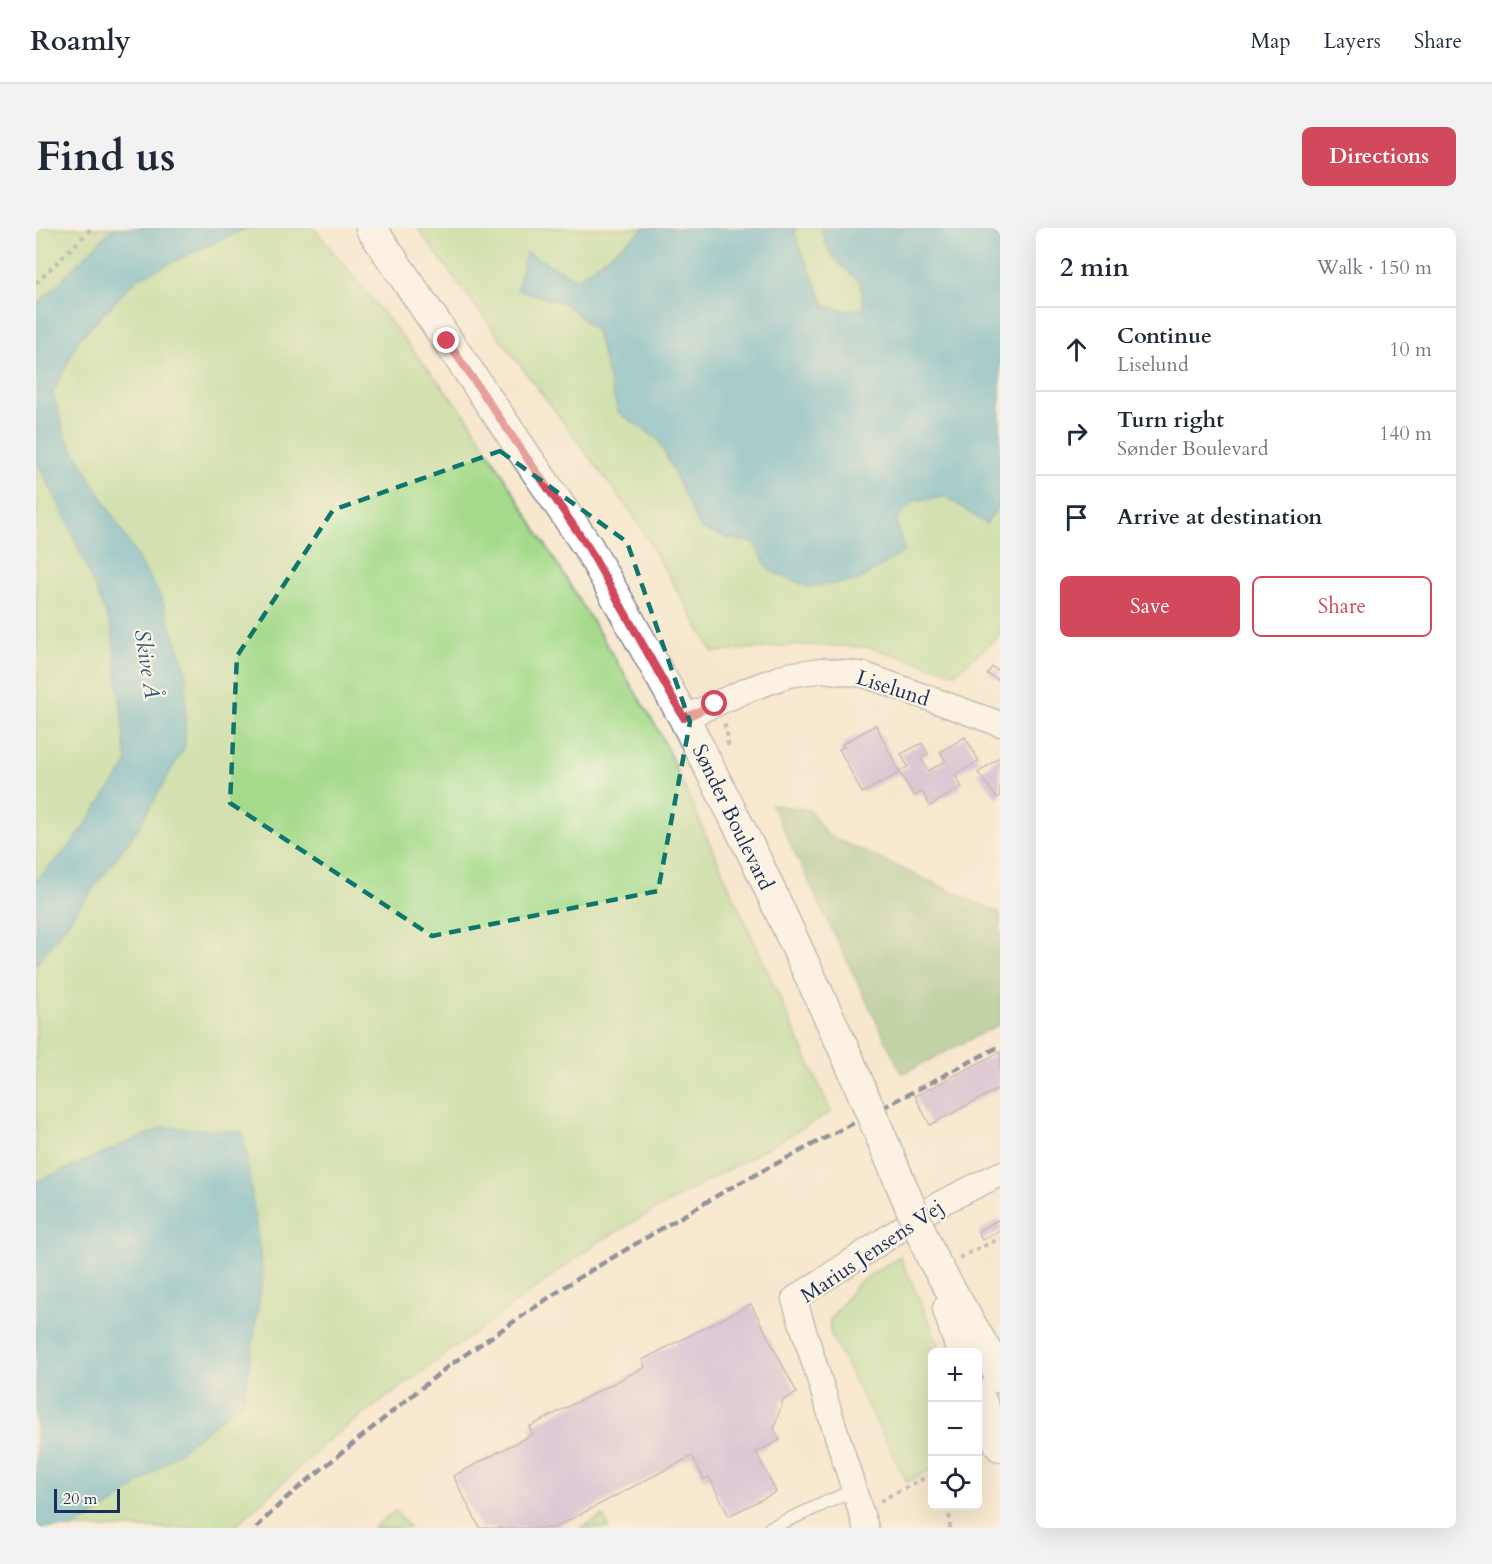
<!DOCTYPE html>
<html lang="en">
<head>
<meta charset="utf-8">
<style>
  body { margin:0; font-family:Cardo,serif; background:#f2f2f3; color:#1f2937 }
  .controls { position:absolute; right:18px; bottom:18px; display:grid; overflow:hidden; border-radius:9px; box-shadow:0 6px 24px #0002 }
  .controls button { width:54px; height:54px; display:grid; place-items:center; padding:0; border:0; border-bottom:2px solid #e0e1e3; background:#fff; color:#1f2937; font:30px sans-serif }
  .scale { position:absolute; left:18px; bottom:15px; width:66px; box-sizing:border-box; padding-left:6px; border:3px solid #1b2f5e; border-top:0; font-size:16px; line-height:21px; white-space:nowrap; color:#1b2f5e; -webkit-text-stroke:4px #fcf5e5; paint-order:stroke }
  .stop { position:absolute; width:18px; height:18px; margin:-14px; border:4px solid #d1495b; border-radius:50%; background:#fff }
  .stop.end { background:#d1495b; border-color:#fff; box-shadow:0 2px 6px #0008 }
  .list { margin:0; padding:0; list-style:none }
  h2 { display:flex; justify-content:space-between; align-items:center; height:78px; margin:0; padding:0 24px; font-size:26px }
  h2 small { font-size:20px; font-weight:400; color:#747a83 }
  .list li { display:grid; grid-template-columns:39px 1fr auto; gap:18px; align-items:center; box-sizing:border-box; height:84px; padding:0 24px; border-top:2px solid #e0e1e3 }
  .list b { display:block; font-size:22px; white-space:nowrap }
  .list p { margin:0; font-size:20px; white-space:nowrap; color:#747a83 }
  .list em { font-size:20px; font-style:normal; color:#747a83 }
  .actions { display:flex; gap:12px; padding:18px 24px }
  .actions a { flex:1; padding:14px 0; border:2px solid #d1495b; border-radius:9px; text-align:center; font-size:21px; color:#d1495b }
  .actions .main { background:#d1495b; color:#fff }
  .icon { flex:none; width:33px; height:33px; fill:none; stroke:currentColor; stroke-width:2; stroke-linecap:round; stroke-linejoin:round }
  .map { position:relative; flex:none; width:964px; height:1300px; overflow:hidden; border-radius:9px }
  header { display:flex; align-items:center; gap:36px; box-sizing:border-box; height:84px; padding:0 30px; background:#fff; border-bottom:2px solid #e0e1e3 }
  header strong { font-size:28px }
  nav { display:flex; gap:33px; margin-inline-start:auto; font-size:21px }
  .intro { display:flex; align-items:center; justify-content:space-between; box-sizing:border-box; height:144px; padding:0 36px }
  h1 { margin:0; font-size:42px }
  .button { padding:15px 27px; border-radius:9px; background:#d1495b; color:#fff; font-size:21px; font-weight:700 }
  main { display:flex; gap:36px; padding:0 36px }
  aside { flex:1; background:#fff; border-radius:9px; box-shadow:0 6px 24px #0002 }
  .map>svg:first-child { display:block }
  .green { fill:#a5da8b; stroke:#608474; stroke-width:1.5 }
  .forest { fill:#84ba77; stroke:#50746a; stroke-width:1.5 }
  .water { fill:#47abc6; stroke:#316d92; stroke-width:1.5 }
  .building { fill:#bba1db }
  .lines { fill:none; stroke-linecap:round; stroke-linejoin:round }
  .service-casing { stroke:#898b96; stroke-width:15 }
  .minor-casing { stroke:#898b96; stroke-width:27 }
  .tertiary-casing { stroke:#898b96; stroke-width:33 }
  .path { stroke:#898b96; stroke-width:4; stroke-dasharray:4.5 4.5; stroke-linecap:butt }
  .service { stroke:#fff; stroke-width:12 }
  .minor { stroke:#fff; stroke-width:24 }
  .tertiary { stroke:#fff; stroke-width:30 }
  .rail { stroke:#1b2f5e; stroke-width:4.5; stroke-dasharray:9 4.5; stroke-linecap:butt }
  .tertiary-bridge-casing { stroke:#898b96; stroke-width:33; stroke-linecap:butt }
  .tertiary-bridge { stroke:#fff; stroke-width:30 }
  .route { stroke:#d1495b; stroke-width:8 }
  .marked { fill:none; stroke:#0f766e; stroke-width:4.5; stroke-dasharray:12 8; stroke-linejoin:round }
  .labels { text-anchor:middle; stroke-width:4.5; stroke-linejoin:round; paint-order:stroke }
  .street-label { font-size:21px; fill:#1b2f5e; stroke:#fcf5e5 }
  .water-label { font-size:22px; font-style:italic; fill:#2a5a82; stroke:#fcf5e5 }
</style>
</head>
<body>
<header>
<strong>Roamly</strong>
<nav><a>Map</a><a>Layers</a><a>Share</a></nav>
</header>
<div class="intro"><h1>Find us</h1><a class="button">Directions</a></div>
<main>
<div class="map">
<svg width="964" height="1300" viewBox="0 0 964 1300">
  <rect width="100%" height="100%" fill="#fcf5e5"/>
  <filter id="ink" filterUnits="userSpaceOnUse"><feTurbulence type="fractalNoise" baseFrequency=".0167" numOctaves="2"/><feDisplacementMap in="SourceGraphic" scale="12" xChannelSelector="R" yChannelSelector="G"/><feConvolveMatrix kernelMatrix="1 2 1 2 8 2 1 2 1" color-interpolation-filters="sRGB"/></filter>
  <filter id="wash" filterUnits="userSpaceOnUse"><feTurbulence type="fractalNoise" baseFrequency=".008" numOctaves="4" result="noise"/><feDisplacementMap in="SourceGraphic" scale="24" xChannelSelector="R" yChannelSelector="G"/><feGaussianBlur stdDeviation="1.35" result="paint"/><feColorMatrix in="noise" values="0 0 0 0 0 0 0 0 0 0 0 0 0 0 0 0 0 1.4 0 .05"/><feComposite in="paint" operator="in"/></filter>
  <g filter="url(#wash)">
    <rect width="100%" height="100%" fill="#f7e7ce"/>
    <g class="green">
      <path d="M0 0H278L434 193 622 501 795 884 565 1012 294 1211 197 1300H37L78 1276 0 954Z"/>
      <path d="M381 0H609L541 52 482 61 530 76 560 103 582 184 622 211 665 301 695 311 718 315 734 343 860 292 879 272 911 269 950 296 962 279 964 257V407L919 445 832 419 762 417 677 424 598 288Z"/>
      <path d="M758 0H785C790 27 805 37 825 55L828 81 809 82 790 79 762 16Z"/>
      <path d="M864 1028 903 1117 892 1123 896 1164V1241L871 1254 795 1107 793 1093 822 1055Z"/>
      <path d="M359 1283 374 1300H337Z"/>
      <path d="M567 1288 573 1300H544Z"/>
    </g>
    <path class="forest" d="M735 576 774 582 791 607 964 685V796L866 846Z"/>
    <g class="water">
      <path d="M77 0H210L102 50 43 111 17 165 29 207 126 371 150 442 149 518 101 602 0 737V653L36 616 91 536 76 401 31 292 0 232V78Z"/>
      <path d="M609 0H758L762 16 790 79 809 82 828 81 825 55C805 37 790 27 785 0H964V257L962 279 950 296 911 269 879 272 860 292 868 324 821 353 772 359 734 343 718 315 695 311 665 301 622 211 582 184 560 103 530 76 481 61 490 24 541 51Z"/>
      <path d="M128 899 207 904 227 1047 208 1172 78 1276 37 1300H0V954Z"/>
    </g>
    <g id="blocks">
      <g class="building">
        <path d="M956 439 964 443 963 452 951 446Z"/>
        <path d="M840 497 864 545 826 565 803 521 808 519 806 516Z"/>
        <path d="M929 509 943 533 919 547 926 559 894 578 886 564 878 568 863 543 872 539 865 526 886 515 892 526 885 530 892 543 910 533 904 524Z"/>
        <path d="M964 529V568L961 570 942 545Z"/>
        <path d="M964 824V860L894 897 879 868Z"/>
        <path d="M964 991V1003L946 1012 942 1003Z"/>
        <path d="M715 1076 761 1165 747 1172 738 1201 744 1212 720 1224 740 1264 693 1288 673 1249 668 1251 656 1228 518 1300H444L417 1248 497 1206 493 1199 609 1139 606 1132Z"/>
      </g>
    </g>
  </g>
  <g filter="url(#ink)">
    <use href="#blocks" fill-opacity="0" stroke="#898b96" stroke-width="1.5"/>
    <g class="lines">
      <g class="service-casing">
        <path id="service" d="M734 1300 818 1262"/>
      </g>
      <g class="minor-casing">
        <g id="minor">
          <path d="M648 490 711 462 752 447 787 442 829 447 964 496"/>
          <path d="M830 1300 758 1071 903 976 964 946"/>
        </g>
      </g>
      <g class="tertiary-casing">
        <g id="tertiary">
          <path d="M335 0 552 319 648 490 721 634 811 828"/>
          <path d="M896 1030 958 1136 964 1150"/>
          <path d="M912 1081 926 1124"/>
          <path d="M942 1166 964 1218"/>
        </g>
      </g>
      <g class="path">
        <path d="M0 55 56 0"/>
        <path d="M688 496 691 502 692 518"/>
        <path d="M923 1030 964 1010"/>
        <path d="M844 1273 896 1246"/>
        <path d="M913 1278 914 1300"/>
      </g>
      <use href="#service" class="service"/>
      <use href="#minor" class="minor"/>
      <use href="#tertiary" class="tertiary"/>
      <path class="rail" d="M220 1300 249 1271 411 1139 542 1050 694 960 964 818"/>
      <g class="tertiary-bridge-casing">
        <path id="tertiary-bridge" d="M811 828 896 1030"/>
      </g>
      <use href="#tertiary-bridge" class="tertiary-bridge"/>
    </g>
  </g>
  <g class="lines" filter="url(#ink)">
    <path class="route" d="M411 113 552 319 648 490 679 476"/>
  </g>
  <path d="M0 0H964V1300H0ZM464 223 591 314 654 494 622 663 396 708 194 575 201 428 297 282Z" fill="#f7e7ce" fill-opacity=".55" fill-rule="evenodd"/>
  <path class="marked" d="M464 223 591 314 654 494 622 663 396 708 194 575 201 428 297 282Z"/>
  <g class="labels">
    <g class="street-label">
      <text transform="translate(857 460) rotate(18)" y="7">Liselund</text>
      <text transform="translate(697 589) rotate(64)" y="7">Sønder Boulevard</text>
      <text transform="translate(836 1023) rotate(-34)" y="7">Marius Jensens Vej</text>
    </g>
    <g class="water-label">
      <text transform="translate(112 436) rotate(81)" y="8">Skive Å</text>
    </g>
  </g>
</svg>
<div class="controls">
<button>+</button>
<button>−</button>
<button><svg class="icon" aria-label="locate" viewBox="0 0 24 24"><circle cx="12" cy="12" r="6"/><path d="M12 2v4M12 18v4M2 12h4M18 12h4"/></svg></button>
</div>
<div class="scale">20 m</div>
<div class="stop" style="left:679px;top:476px"></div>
<div class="stop end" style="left:411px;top:113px"></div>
</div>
<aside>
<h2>2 min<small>Walk · 150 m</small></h2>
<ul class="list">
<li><svg class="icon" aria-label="ahead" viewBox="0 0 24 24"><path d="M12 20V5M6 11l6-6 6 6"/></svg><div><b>Continue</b><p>Liselund</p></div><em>10 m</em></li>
<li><svg class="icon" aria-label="right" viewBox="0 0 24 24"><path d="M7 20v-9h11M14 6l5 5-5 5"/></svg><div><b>Turn right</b><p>Sønder Boulevard</p></div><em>140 m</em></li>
<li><svg class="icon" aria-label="arrive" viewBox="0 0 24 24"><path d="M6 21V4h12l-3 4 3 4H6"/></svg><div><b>Arrive at destination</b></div></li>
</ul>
<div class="actions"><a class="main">Save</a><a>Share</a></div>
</aside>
</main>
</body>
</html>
